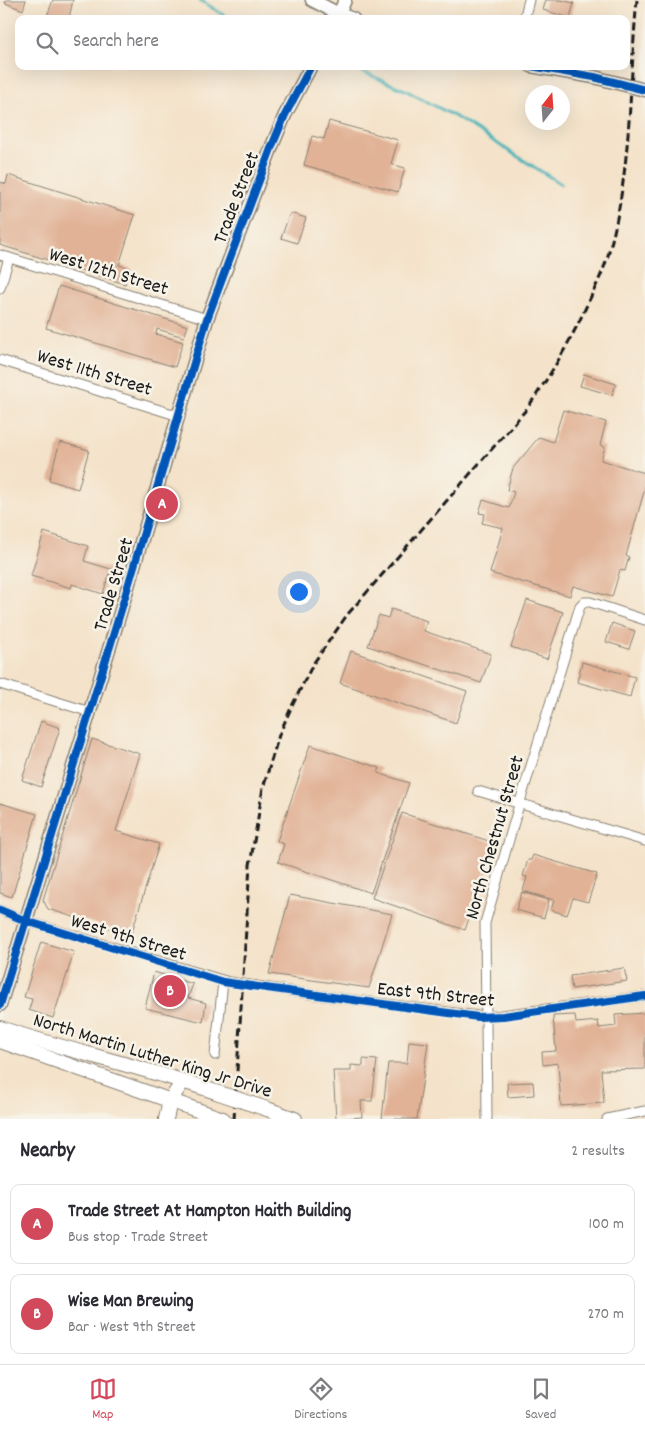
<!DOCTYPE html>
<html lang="en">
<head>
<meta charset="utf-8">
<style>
  body { margin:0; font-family:Dekko,sans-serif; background:#f2f2f3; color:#2b2b33 }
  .compass { position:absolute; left:525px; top:85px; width:45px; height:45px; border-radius:50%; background:#fff; box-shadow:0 5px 20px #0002; rotate:17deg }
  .you { position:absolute; left:298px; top:591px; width:18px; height:18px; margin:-12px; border:4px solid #fff; border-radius:50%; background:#1a73e8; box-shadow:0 0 0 8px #1a73e833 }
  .badge { display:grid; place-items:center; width:32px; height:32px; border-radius:50%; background:#d1495b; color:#fff; font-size:16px; font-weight:700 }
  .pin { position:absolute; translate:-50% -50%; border:2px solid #fff; box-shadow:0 1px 5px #0006 }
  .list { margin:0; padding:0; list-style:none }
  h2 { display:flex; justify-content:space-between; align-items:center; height:65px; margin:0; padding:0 20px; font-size:21px }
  h2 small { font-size:16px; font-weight:400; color:#7c7c81 }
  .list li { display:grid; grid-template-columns:32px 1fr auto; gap:15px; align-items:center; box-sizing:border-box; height:80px; margin:0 10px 10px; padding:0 10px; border:1px solid #e1e1e2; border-radius:10px }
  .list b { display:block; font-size:19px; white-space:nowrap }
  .list p { margin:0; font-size:16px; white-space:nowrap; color:#7c7c81 }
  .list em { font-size:16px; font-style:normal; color:#7c7c81 }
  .icon { flex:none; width:28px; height:28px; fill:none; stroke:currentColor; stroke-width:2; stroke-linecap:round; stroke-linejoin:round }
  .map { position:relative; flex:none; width:645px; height:1119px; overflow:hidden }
  .search { position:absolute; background:#fff; box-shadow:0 5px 20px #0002; left:15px; right:15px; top:15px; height:55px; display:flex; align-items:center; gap:12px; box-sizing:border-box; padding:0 18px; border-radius:10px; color:#7c7c81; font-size:19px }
  .sheet { height:245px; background:#fff }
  nav { display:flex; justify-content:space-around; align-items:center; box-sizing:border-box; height:70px; border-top:1px solid #e1e1e2; background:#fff; font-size:14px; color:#7c7c81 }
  nav a { display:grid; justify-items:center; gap:2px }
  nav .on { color:#d1495b }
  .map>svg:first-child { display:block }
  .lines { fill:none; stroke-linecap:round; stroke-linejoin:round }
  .stream { stroke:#41b2b9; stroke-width:3 }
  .building { fill:#e1b296 }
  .street-casing { stroke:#888073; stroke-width:11 }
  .secondary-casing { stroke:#888073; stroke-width:15 }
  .primary-casing { stroke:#888073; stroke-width:16 }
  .street { stroke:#fff; stroke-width:9 }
  .secondary { stroke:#fff; stroke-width:12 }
  .primary { stroke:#fff; stroke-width:14 }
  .rail { stroke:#1c1c1c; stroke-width:3; stroke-dasharray:8 4; stroke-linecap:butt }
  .street-bridge-casing { stroke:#888073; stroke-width:11; stroke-linecap:butt }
  .primary-bridge-casing { stroke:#888073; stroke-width:16; stroke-linecap:butt }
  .street-bridge { stroke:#fff; stroke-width:9 }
  .primary-bridge { stroke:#fff; stroke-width:14 }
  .cycleway-casing { stroke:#f7f3e8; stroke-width:11 }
  .cycleway { stroke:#0057b8; stroke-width:8 }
  .labels { text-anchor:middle; stroke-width:5; stroke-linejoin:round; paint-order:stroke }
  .street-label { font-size:20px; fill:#1c1c1c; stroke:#f7f3e8 }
</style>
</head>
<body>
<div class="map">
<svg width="645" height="1119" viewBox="0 0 645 1119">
  <rect width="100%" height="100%" fill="#f7f3e8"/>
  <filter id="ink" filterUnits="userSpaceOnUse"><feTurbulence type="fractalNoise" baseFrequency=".02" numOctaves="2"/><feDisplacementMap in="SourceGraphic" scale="10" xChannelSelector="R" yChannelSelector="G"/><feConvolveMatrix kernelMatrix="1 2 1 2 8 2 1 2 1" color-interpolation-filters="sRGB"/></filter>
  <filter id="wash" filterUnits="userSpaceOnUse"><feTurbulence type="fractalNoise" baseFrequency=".0096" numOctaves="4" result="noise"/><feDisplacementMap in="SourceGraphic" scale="20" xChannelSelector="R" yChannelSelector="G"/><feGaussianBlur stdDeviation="1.12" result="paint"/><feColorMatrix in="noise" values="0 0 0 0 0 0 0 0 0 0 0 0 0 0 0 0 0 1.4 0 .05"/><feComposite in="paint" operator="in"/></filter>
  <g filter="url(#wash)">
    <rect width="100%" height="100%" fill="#f4e3ca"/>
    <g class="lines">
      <g class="stream">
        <path d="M200 0 225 16 237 19"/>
        <path d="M353 66 356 69 405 90 454 116 561 184"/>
      </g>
    </g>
    <g id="blocks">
      <g class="building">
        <path d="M6 0H26L23 10 5 3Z"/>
        <path d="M53 0H73L69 18 65 17V19H46Z"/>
        <path d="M546 0H561L574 3 570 18 543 10Z"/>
        <path d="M329 121 398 140 391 164 405 168 398 192 304 165 312 136 324 139Z"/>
        <path d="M8 175 135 215 119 265 130 268 125 284 0 245V182L6 184Z"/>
        <path d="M290 213 306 218 297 243 281 238Z"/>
        <path d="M59 286 188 326 184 337 157 329 156 334 183 342 175 367 46 328Z"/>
        <path d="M584 374 616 384 612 395 580 386Z"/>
        <path d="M563 410 606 422 600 445 605 447 601 460 645 473V488L626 556 629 557 625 571 620 570 612 597 573 586 570 596 490 573 503 528 482 523 485 514 479 513 483 500 509 508 514 492 507 490 513 468 539 437 553 442Z"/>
        <path d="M60 442 89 450 78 489 49 480Z"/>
        <path d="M44 532 88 546 84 561 114 570 112 575 109 574 103 594 72 584 71 588 31 576Z"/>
        <path d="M527 600 563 612 547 659 511 647Z"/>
        <path d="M391 609 427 621 424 631 491 654 481 683 368 646 379 615 388 618Z"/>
        <path d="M612 623 635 631 629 649 606 642Z"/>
        <path d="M351 651 467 691 456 723 340 683Z"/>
        <path d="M582 662 635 677 630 697 577 682Z"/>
        <path d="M41 721 60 728 41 787 22 780Z"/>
        <path d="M92 739 140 754 116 831 159 844 131 935 48 909 43 900Z"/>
        <path d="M310 745 380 768 378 773 409 783 371 893 278 862 284 844 277 841Z"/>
        <path d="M0 803 37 814 12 897 0 893Z"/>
        <path d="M402 813 495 843 465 930 372 898Z"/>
        <path d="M533 855 597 874 588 902 573 898 567 915 551 910 554 900 523 891 527 877 523 876 528 860H531Z"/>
        <path d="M522 892 549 900 544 918 516 910Z"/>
        <path d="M290 895 392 914 369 988 269 974Z"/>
        <path d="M41 942 74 952 53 1018 29 1010 32 999 24 997Z"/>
        <path d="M624 968 627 981 572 989 570 976Z"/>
        <path d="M154 972 193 984 188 998 206 1003 203 1022 145 1008Z"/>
        <path d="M645 1013V1069L601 1070 604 1103 561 1106 558 1063 543 1065 542 1052 556 1051 553 1016 575 1015 576 1023 598 1021 599 1028 616 1026 615 1015Z"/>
        <path d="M409 1041 428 1043 417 1119H382L388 1063H407Z"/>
        <path d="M363 1059 377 1060 372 1101H361L362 1117 336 1119 333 1071H351V1065L363 1066Z"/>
        <path d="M533 1082 534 1095 508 1097 507 1083Z"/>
      </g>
    </g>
  </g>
  <g filter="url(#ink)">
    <use href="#blocks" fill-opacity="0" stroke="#888073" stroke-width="1"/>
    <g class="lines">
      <g class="street-casing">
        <g id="street">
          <path d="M524 19 529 0"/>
          <path d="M0 255 207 319"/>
          <path d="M0 288 9 258"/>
          <path d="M0 360 179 416"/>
          <path d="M0 684 90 712"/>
          <path d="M478 791 645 841"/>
          <path d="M0 910 26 921 229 982"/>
          <path d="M257 986 309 994 486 1017 645 996"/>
          <path d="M215 1055 223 982"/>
          <path d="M487 1119 485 923 519 805 580 606 584 602H590L645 620"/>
          <path d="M607 1119 645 1111"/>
        </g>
      </g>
      <g class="secondary-casing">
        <g id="secondary">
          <path d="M312 0 339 14 353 19"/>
          <path d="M337 19 345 0"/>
          <path d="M531 66 594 77 645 90"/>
          <path d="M0 1005 121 610 207 319 272 146 285 115 311 66"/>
        </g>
      </g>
      <g class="primary-casing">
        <g id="primary">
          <path d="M0 1028C71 1052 145 1067 216 1092"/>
          <path d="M0 1041 223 1119"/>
          <path d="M267 1109 295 1119"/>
          <path d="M166 1119 170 1101 183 1081"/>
        </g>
      </g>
      <use href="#street" class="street"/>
      <use href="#secondary" class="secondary"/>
      <use href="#primary" class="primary"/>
      <path class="rail" d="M234 1119 250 865 263 788 279 735 291 708 313 664 347 615 525 411C549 378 569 344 586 307 595 288 605 269 610 248 632 167 629 82 637 0"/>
      <g class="street-bridge-casing">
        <path id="street-bridge" d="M229 982 257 986"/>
      </g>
      <g class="primary-bridge-casing">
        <path id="primary-bridge" d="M216 1092 267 1109"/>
      </g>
      <use href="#street-bridge" class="street-bridge"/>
      <use href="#primary-bridge" class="primary-bridge"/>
      <g class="cycleway-casing">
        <g id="cycleway">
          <path d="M531 66 594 77 645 90"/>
          <path d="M0 910 26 921 223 982 478 1017 503 1016 645 996"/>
          <path d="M0 1005 121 610 207 319 272 146 285 115 311 66"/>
        </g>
      </g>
      <use href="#cycleway" class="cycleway"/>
    </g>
  </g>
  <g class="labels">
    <g class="street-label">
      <text transform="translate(235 197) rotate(-69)" y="7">Trade Street</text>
      <text transform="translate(109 270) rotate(17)" y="7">West 12th Street</text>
      <text transform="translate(95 371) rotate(17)" y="7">West 11th Street</text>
      <text transform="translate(112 584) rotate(-73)" y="7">Trade Street</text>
      <text transform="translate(493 837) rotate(-74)" y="7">North Chestnut Street</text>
      <text transform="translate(129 936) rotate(17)" y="7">West 9th Street</text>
      <text transform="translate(436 993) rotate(6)" y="7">East 9th Street</text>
      <text transform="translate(153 1054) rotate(17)" y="7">North Martin Luther King Jr Drive</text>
    </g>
  </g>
</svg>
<svg class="compass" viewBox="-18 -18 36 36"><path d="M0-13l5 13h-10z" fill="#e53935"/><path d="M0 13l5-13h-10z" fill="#7c7c81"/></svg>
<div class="you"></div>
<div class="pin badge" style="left:162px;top:504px">A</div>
<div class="pin badge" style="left:170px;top:991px">B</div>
<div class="search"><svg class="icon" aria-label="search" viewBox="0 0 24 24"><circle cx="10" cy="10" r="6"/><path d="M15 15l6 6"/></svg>Search here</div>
</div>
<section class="sheet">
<h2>Nearby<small>2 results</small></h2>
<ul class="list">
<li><span class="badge">A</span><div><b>Trade Street At Hampton Haith Building</b><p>Bus stop · Trade Street</p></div><em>100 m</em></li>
<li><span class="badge">B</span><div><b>Wise Man Brewing</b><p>Bar · West 9th Street</p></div><em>270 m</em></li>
</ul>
</section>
<nav>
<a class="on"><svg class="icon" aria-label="map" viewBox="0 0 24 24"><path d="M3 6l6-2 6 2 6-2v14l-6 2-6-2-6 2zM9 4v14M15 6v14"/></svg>Map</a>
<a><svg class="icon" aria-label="directions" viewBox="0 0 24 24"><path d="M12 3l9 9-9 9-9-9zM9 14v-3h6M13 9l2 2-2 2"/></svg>Directions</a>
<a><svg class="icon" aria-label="saved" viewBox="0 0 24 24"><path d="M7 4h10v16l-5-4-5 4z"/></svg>Saved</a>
</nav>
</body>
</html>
